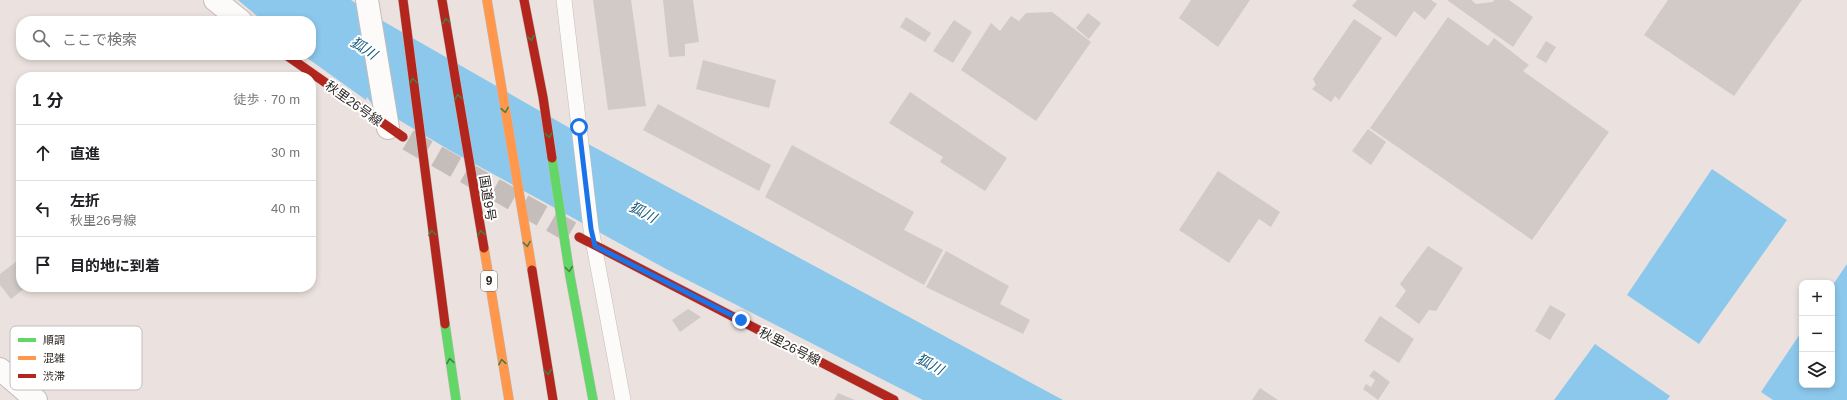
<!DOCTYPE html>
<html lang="ja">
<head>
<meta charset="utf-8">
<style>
  body { margin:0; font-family:Helvetica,"Noto Sans JP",sans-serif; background:#f6f6f6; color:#202124 }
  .controls { position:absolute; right:12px; bottom:12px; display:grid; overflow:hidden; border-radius:8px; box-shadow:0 2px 6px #0003 }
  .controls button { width:36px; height:36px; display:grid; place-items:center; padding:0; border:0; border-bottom:1px solid #e0e0e0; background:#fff; color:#202124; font:20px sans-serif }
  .stop { position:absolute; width:12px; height:12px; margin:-9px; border:3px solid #1a73e8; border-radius:50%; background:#fff }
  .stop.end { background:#1a73e8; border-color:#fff; box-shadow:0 1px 4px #0008 }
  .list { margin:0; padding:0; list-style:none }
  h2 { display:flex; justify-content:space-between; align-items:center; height:52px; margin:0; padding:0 16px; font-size:17px }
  h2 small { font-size:13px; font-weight:400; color:#757577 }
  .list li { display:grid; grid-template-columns:26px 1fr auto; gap:12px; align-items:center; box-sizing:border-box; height:56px; padding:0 16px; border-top:1px solid #e0e0e0 }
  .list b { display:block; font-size:15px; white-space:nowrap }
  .list p { margin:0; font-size:13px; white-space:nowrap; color:#757577 }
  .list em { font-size:13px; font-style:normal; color:#757577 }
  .icon { flex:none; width:22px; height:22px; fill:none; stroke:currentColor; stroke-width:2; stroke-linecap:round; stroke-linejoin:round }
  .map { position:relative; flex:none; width:1847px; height:400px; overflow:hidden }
  .search { position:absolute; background:#fff; box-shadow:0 2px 6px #0003; left:16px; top:16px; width:300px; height:44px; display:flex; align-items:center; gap:10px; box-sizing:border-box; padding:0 14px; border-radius:16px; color:#757577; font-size:15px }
  .panel { position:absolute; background:#fff; box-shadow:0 2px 6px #0003; left:16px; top:72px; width:300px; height:220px; border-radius:16px }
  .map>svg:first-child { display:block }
  .water { fill:#8bc8ec }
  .building { fill:#d1cac7 }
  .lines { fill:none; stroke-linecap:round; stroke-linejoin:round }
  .secondary-tunnel { stroke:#c5bdba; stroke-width:22; stroke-dasharray:22 11; stroke-linecap:butt }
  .lane-casing { stroke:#c3bcb9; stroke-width:16 }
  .street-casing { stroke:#c3bcb9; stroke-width:24 }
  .fast-casing { stroke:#c3bcb9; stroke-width:10 }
  .slow-casing { stroke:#c3bcb9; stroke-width:10 }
  .jam-casing { stroke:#c3bcb9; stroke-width:10 }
  .lane { stroke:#fcfbfa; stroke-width:15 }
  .street { stroke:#fcfbfa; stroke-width:22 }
  .fast { stroke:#63d668; stroke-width:9 }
  .slow { stroke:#ff974d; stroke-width:9 }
  .jam { stroke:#b3261e; stroke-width:9 }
  .oneway { stroke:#487e46 }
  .route { stroke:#1a73e8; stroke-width:5 }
  .labels { text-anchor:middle; stroke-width:4; stroke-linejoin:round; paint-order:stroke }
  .shield { fill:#fff; stroke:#6c6866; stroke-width:1 }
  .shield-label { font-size:12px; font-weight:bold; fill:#2d2724 }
  .street-label { font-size:13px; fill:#2d2724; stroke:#fff }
  .water-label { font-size:14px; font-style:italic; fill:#11587c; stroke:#fff }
  .key { fill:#fff; stroke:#c0bebd; stroke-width:1 }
  .key-label { font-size:11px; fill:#2d2724 }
</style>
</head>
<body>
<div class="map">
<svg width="1847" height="400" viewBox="0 0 1847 400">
  <rect width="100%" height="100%" fill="#ebe2df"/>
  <g class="water">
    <path d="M238 0H351L374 16 575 131 590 145 1063 400H923L668 270 451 151 372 104 367 97 366 100 303 55H311V21H263Z"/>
    <path d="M1712 169 1787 220 1699 344 1627 295Z"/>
    <path d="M1847 264V400H1773L1761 392 1802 331V385H1832V286Z"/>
    <path d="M1595 344 1670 396 1667 400H1554Z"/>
  </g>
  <g class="building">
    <path d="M593 0H631L646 106 608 110Z"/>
    <path d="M663 0H693L699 42 685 44V56L669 57Z"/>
    <path d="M1191 0H1250L1218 47 1179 18Z"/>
    <path d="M1357 0H1431L1437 4 1425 20 1414 11 1396 37 1352 6Z"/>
    <path d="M1447 0H1471L1476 4 1493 2 1494 0H1509L1533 17 1513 47Z"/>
    <path d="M1668 0H1802L1734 96 1644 35Z"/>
    <path d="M1052 12 1091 42 1036 121 961 70 991 23 1000 31 1011 16 1019 21 1026 13Z"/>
    <path d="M1088 13 1101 23 1089 39 1076 28Z"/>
    <path d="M906 17 931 33 925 42 900 27Z"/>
    <path d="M1448 17 1488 46 1494 38 1529 65 1523 71 1609 132 1532 240 1370 128Z"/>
    <path d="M1354 19 1382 38 1339 100 1335 96 1331 102 1312 89 1316 85 1313 79Z"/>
    <path d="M954 20 972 32 953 63 933 51Z"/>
    <path d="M1546 41 1556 47 1546 63 1536 57Z"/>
    <path d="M703 60 776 80 769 108 696 89Z"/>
    <path d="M910 92 1007 158 985 191 940 162 943 157 889 123Z"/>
    <path d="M658 104 771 165 759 191 643 130Z"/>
    <path d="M1368 129 1386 142 1371 165 1352 151Z"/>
    <path d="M792 145 914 212 904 230 943 250 924 285 765 197Z"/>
    <path d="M1218 171 1280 212 1271 227 1259 219 1229 263 1179 230Z"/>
    <path d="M1428 246 1463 268 1436 311 1429 310 1419 324 1395 306 1406 291 1400 284Z"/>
    <path d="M946 251 1009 286 1000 304 1030 320 1023 334 926 287Z"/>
    <path d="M21 258V287H26L11 299 0 285V274Z"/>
    <path d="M1550 305 1566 314 1550 340 1535 331Z"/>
    <path d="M688 309 701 317 680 332 672 320Z"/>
    <path d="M1380 316 1414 339 1399 363 1364 341Z"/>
    <path d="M1374 370 1390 382 1378 400 1363 389 1366 384 1371 387 1375 380 1369 376Z"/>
    <path d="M1260 388 1278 400H1252Z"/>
    <path d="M838 393 855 400H834Z"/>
  </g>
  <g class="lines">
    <path class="secondary-tunnel" d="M408 140 576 235"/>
    <g class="lane-casing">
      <path id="lane" d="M564 0 591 229 623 400"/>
    </g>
    <g class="street-casing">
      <g id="street">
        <path d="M215 0 241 21"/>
        <path d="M367 0 388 128"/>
        <path d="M0 369 36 400"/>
      </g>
    </g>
    <g class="fast-casing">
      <g id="fast">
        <path d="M552 158 570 276 593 400"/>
        <path d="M445 324 456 400"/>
      </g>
    </g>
    <g class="slow-casing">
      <g id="slow">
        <path d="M487 0 532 270"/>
        <path d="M484 248 509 400"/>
      </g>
    </g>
    <g class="jam-casing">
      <g id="jam">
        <path d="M403 0 445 324"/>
        <path d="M442 0 484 248"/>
        <path d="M524 0 543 97 552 158"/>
        <path d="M286 55 403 137"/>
        <path d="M579 237 894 400"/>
        <path d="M532 270 553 400"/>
      </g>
    </g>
    <use href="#lane" class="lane"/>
    <use href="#street" class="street"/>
    <use href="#fast" class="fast"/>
    <use href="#slow" class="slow"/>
    <use href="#jam" class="jam"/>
  </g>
  <defs><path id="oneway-chevron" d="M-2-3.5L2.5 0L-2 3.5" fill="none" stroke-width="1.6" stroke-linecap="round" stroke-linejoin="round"/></defs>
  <g class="oneway">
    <use href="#oneway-chevron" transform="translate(446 21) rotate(-99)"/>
    <use href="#oneway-chevron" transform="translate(531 38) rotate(79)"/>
    <use href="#oneway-chevron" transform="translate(413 81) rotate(-97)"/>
    <use href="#oneway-chevron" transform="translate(458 97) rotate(-99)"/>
    <use href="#oneway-chevron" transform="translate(505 110) rotate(81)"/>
    <use href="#oneway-chevron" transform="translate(549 135) rotate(81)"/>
    <use href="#oneway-chevron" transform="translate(432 233) rotate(-97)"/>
    <use href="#oneway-chevron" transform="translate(481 233) rotate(-99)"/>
    <use href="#oneway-chevron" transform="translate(527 244) rotate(81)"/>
    <use href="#oneway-chevron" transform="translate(569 269) rotate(82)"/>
    <use href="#oneway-chevron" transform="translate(450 361) rotate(-99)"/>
    <use href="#oneway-chevron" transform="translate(502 362) rotate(-99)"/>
    <use href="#oneway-chevron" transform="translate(548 372) rotate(81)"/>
  </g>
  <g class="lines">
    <path class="route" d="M579 127 591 229 595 246 741 320"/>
  </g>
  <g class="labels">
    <rect class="shield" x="481" y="271" width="16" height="20" rx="3"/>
    <g class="shield-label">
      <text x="489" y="285">9</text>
    </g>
    <g class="street-label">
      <text transform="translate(354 103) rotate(36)" y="5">秋里26号線</text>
      <text transform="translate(488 198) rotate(81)" y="5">国道9号</text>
      <text transform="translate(790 346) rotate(27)" y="5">秋里26号線</text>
    </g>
    <g class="water-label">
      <text transform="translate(364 48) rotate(33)" y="5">狐川</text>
      <text transform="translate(643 212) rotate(28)" y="5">狐川</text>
      <text transform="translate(930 364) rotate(28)" y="5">狐川</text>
    </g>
  </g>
  <rect x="10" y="326" width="132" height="64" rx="6" class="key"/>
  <rect x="18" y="338" width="18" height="4" fill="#63d668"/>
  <rect x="18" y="356" width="18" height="4" fill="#ff974d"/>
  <rect x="18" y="374" width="18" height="4" fill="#b3261e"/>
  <g class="key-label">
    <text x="43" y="344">順調</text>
    <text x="43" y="362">混雑</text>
    <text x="43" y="380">渋滞</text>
  </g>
</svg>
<div class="controls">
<button>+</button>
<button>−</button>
<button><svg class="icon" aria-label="layers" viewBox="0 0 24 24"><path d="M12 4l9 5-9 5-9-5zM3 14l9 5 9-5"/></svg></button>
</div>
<div class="stop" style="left:579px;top:127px"></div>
<div class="stop end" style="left:741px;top:320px"></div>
<div class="search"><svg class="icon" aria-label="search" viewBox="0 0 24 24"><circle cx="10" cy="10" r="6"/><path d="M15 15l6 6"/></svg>ここで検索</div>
<section class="panel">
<h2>1 分<small>徒歩 · 70 m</small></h2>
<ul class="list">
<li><svg class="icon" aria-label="ahead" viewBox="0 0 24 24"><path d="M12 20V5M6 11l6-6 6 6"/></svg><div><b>直進</b></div><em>30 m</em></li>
<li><svg class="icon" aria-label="left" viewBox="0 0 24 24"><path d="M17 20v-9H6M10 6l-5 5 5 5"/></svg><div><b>左折</b><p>秋里26号線</p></div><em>40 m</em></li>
<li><svg class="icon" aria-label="arrive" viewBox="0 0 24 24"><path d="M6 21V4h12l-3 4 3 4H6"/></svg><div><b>目的地に到着</b></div></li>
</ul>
</section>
</div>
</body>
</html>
